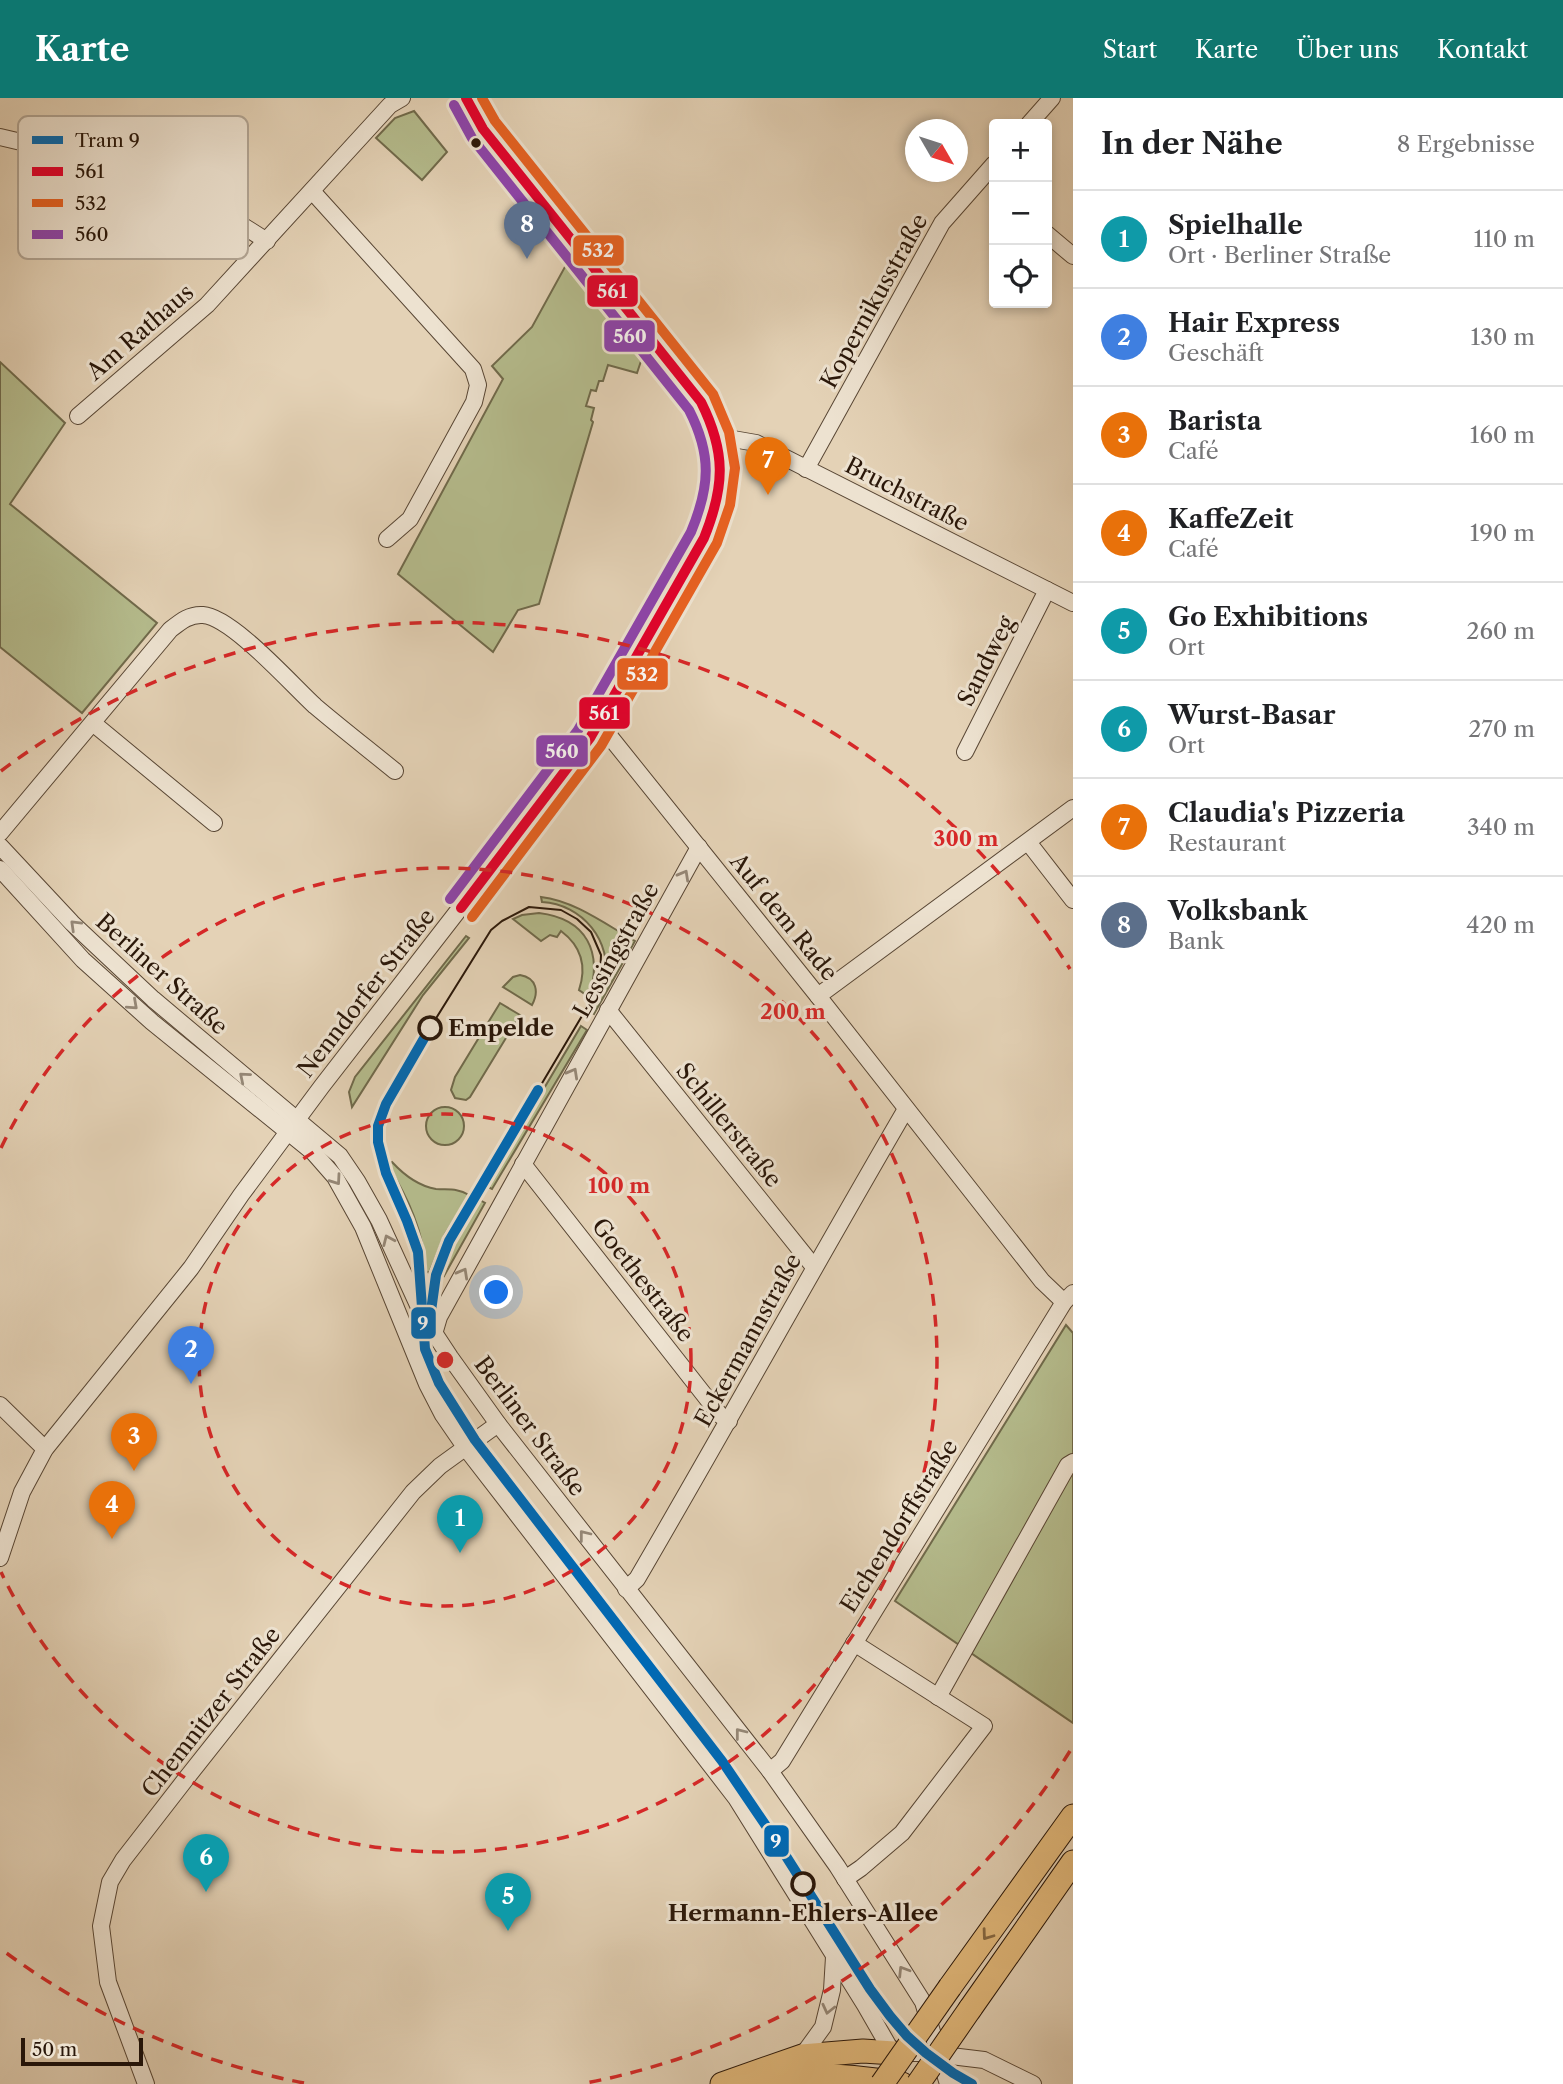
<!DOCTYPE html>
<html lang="de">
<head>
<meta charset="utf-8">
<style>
  body { margin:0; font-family:"Libre Caslon Text",serif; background:#f2f2f2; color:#202124 }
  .controls { position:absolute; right:21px; top:21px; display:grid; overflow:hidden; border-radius:7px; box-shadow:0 4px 10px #0003 }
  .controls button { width:63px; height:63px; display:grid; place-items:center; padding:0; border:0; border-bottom:2px solid #e0e0e0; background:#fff; color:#202124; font:35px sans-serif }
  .compass { position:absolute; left:905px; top:21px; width:63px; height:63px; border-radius:50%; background:#fff; box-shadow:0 4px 10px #0003; rotate:129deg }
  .scale { position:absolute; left:21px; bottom:18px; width:122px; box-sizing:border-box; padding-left:7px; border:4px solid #2a1709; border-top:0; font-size:19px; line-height:24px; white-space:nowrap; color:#2a1709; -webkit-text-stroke:5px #ede2d0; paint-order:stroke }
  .you { position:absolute; left:497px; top:1195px; width:24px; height:24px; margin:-18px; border:5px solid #fff; border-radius:50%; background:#1a73e8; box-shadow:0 0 0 10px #1a73e833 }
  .badge { display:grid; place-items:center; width:46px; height:46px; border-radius:50%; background:#0f766e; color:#fff; font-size:23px; font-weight:700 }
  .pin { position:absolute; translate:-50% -58px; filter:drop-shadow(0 2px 4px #0008) }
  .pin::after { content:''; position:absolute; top:37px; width:24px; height:21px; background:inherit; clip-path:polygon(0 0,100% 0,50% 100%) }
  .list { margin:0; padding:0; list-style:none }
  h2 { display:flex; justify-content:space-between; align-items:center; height:91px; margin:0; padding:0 28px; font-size:30px }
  h2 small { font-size:23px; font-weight:400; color:#757577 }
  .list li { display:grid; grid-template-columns:46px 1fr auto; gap:21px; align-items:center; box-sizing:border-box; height:98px; padding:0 28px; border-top:2px solid #e0e0e0 }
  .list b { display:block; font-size:26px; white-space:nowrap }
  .list p { margin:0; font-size:23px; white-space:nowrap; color:#757577 }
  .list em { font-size:23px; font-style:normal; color:#757577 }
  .icon { flex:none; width:38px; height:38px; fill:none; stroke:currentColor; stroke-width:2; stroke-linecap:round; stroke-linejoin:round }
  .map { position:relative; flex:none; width:1073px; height:1986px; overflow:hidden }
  header { display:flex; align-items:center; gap:42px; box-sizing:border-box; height:98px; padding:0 35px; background:#0f766e; color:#fff }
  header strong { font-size:33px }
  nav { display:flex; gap:38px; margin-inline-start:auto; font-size:24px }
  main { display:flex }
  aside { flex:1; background:#fff }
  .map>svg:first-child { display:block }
  .green { fill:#b5bc8d; stroke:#706a4b; stroke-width:2 }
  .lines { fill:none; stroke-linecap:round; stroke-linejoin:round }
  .minor-casing { stroke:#584634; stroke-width:18 }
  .highway-casing { stroke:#2a1709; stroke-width:25 }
  .minor { stroke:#ede2d0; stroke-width:16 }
  .highway { stroke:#e2b97b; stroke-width:23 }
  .tram { stroke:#2a1709; stroke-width:2 }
  .highway-bridge-casing { stroke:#2a1709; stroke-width:25; stroke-linecap:butt }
  .highway-bridge { stroke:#e2b97b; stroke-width:23 }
  .bus-1-casing { stroke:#ede2d0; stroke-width:16 }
  .bus-2-casing { stroke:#ede2d0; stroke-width:16 }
  .bus-3-casing { stroke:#ede2d0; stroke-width:16 }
  .bus-1 { stroke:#e4002b; stroke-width:10 }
  .bus-2 { stroke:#e86121; stroke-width:10 }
  .bus-3 { stroke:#8e44ad; stroke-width:10 }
  .tram-1-casing { stroke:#ede2d0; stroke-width:16 }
  .tram-1 { stroke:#0069b4; stroke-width:10 }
  .oneway { stroke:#958776 }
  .oneway2 { stroke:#866842 }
  .ring { fill:none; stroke:#d62828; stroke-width:3.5; stroke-dasharray:12 9 }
  .bus-dot { fill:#2a1709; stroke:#ede2d0; stroke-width:2.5 }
  .stop-dot { fill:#ede2d0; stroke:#2a1709; stroke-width:3.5 }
  .labels { text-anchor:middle; stroke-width:6; stroke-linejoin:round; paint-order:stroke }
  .street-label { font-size:23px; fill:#2a1709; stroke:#ede2d0 }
  .stop-label { font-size:23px; font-weight:bold; fill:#2a1709; stroke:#ede2d0; text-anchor:start }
  .key { fill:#ede2d0; stroke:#b2a594; stroke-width:2 }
  .key-label { font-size:19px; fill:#2a1709 }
  .centre { fill:#d62828; stroke:#ede2d0; stroke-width:3.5 }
  .ring-label { font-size:21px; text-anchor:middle; font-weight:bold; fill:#d62828; stroke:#ede2d0; stroke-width:6; stroke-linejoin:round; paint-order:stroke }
  .line-badge { stroke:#ede2d0; stroke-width:2.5 }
  .badge-label { font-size:19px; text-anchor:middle; font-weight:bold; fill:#fff }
</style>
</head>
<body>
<header>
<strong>Karte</strong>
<nav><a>Start</a><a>Karte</a><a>Über uns</a><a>Kontakt</a></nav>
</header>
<main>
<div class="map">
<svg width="1073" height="1986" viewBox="0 0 1073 1986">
  <rect width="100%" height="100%" fill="#e4d2b6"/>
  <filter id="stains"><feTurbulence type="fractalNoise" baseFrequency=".00286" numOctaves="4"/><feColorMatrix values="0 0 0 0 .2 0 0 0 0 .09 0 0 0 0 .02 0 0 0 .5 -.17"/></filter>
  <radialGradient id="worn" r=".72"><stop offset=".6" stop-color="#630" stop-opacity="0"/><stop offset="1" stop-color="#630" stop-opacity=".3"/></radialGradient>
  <g class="green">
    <path d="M414 13 447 54 422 82 376 40 395 20Z"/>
    <path d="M566 167 641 263 637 275 608 267 603 283H599L596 293 591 292 586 308 594 310 591 322 593 324 539 506 518 512 493 554 398 476 503 281 492 268 532 229Z"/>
    <path d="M0 264 65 325 10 406 157 525 82 615 0 549Z"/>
    <path d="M541 799C575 803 605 826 635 843L594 916 590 914C595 904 602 894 605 884 613 843 582 806 542 804Z"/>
    <path d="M539 815C587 821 603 854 589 899L579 892C587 868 581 848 561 833L557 839 550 837 541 843 513 821 522 817Z"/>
    <path d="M466 838 469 840 423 897 352 1009 349 994 355 979Z"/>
    <path d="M520 877C537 880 539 894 532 907L503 889 513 879Z"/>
    <path d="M500 905 520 917 470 999 466 1002 455 1000 451 992 455 979Z"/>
    <path d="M581 928 587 932 492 1091 486 1088Z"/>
    <circle cx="445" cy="1028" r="19"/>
    <path d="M392 1064C404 1077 418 1088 436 1091 449 1092 457 1090 469 1097L445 1136 429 1175 426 1173C424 1134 408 1100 388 1067Z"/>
    <path d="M478 1101 485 1105 444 1178 441 1176 456 1139Z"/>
    <path d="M1066 1227 1073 1235V1625L895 1503Z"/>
  </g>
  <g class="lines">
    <g class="minor-casing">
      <g id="minor">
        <path d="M1029 26 1052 0"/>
        <path d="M0 39 85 59 184 106 240 126 267 143"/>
        <path d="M312 93 473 271 478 287 474 304 410 421 387 441"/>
        <path d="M1047 136 1073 158"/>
        <path d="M78 318 207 207 390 7 402 0"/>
        <path d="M717 343 733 341 756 345 1073 505"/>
        <path d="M806 371 942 125 994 66"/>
        <path d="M94 626 214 725"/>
        <path d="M596 628 611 640 818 898 1042 1183 1064 1204"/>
        <path d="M965 654 1047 492"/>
        <path d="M0 735 170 532C180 524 189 516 203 517 232 519 292 587 315 608 341 630 368 651 395 673"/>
        <path d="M1028 744 1073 802"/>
        <path d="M0 748 72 825 153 901 340 1058 357 1083 379 1122 423 1218 450 1259 498 1326 770 1673 837 1768 923 1904 948 1986"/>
        <path d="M0 771 83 862 152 924 314 1055 335 1079 363 1129 427 1286 443 1317 465 1349 736 1700 865 1907 896 1961"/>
        <path d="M818 898 1073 710"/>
        <path d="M608 912 814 1169"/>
        <path d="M523 1066 720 1317 729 1323"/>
        <path d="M434 1236 439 1219 699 749"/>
        <path d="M0 1307 45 1351"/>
        <path d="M0 1460 22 1394 45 1351 191 1170 241 1097 322 988 561 680 590 640 704 440C726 390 728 352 701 304L483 31 466 0"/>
        <path d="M626 1491 637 1481C728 1325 815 1167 906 1011"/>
        <path d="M938 1599 1068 1367 1073 1364"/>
        <path d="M770 1673 782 1663 1064 1204 1073 1195"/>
        <path d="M845 1781 861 1770 902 1735 984 1628 854 1545"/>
        <path d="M896 1955H926L984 1962 1033 1986"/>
        <path d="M802 1958 823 1929 832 1892 834 1859"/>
        <path d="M146 1986 108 1884 101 1828 110 1784 123 1762 185 1682 413 1394 440 1368 498 1326"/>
      </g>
    </g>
    <g class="highway-casing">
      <g id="highway">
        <path d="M950 1889 1073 1718"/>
        <path d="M970 1911 1073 1764"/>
        <path d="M766 1979C812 1975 857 1978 902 1986"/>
        <path d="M722 1986 802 1958 863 1953 894 1955"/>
      </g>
    </g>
    <use href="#minor" class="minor"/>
    <use href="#highway" class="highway"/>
    <path class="tram" d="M430 930 491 832 502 823 529 809 561 812 577 821 591 834 601 857 600 878 595 896 538 992"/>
    <g class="highway-bridge-casing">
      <g id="highway-bridge">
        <path d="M882 1986 950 1889"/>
        <path d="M918 1986 970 1911"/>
      </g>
    </g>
    <use href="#highway-bridge" class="highway-bridge"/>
    <g class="bus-1-casing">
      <path id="bus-1" d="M461 810 590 640 704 440C725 388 726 354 701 304L483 31 466 0"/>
    </g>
    <g class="bus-2-casing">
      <path id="bus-2" d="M472 819 601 648 717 445 730 407 735 370 729 334 713 296 495 23 482 0"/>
    </g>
    <g class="bus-3-casing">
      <path id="bus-3" d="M450 801 578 632 691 434C710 388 712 357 689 312L472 40 454 7"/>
    </g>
    <use href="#bus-1" class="bus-1"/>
    <use href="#bus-2" class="bus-2"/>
    <use href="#bus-3" class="bus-3"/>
    <g class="tram-1-casing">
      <g id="tram-1">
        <path d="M430 930 386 1006 378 1028V1044L386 1075 407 1123 418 1154 425 1251 439 1285 475 1342 722 1663 777 1744 870 1891 890 1918 907 1938 926 1955 953 1975 972 1986"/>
        <path d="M431 1213 436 1177 449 1143 538 992"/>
      </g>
    </g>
    <use href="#tram-1" class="tram-1"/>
  </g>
  <defs><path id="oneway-chevron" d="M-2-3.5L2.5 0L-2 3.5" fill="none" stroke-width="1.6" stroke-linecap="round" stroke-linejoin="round" transform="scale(1.75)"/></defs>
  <g class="oneway">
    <use href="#oneway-chevron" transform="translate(684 777) rotate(-61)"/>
    <use href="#oneway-chevron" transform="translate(75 827) rotate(-136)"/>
    <use href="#oneway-chevron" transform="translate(133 907) rotate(42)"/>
    <use href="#oneway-chevron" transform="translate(573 975) rotate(-61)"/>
    <use href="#oneway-chevron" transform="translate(244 979) rotate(-140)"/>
    <use href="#oneway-chevron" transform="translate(336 1082) rotate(55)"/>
    <use href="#oneway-chevron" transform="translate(388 1142) rotate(-114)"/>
    <use href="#oneway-chevron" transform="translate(463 1175) rotate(-61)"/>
    <use href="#oneway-chevron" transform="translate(584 1437) rotate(-128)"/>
    <use href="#oneway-chevron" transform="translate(740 1635) rotate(-128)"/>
    <use href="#oneway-chevron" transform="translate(903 1873) rotate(-122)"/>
    <use href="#oneway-chevron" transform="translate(828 1911) rotate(103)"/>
  </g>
  <use class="oneway2" href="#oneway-chevron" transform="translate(987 1837) rotate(126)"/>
  <g class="ring">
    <circle cx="445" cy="1262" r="246"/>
    <path d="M1 1050A492 492 0 1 1 1 1474"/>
    <path d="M1070 1653A737 737 0 0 1 586 1985M304 1985A737 737 0 0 1 1 1851M1 673A737 737 0 0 1 1070 871"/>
  </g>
  <circle class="bus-dot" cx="476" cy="45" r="6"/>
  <g class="stop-dot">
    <circle cx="430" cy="930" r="11"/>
    <circle cx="803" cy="1786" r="11"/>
  </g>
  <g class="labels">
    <g class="street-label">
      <text transform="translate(874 203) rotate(-61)" y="8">Kopernikusstraße</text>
      <text transform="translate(140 234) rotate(-41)" y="8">Am Rathaus</text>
      <text transform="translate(907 396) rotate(27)" y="8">Bruchstraße</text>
      <text transform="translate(986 563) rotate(-63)" y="8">Sandweg</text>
      <text transform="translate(784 819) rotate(51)" y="8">Auf dem Rade</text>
      <text transform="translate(616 852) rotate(-61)" y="8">Lessingstraße</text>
      <text transform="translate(162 876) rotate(42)" y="8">Berliner Straße</text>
      <text transform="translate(366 895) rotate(-52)" y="8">Nenndorfer Straße</text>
      <text transform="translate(729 1027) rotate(51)" y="8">Schillerstraße</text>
      <text transform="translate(643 1182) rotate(52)" y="8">Goethestraße</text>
      <text transform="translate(748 1242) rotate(-61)" y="8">Eckermannstraße</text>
      <text transform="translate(530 1328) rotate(53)" y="8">Berliner Straße</text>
      <text transform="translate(899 1428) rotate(-58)" y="8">Eichendorffstraße</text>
      <text transform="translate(211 1614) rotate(-52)" y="8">Chemnitzer Straße</text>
    </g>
    <g class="stop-label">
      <text x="448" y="938">Empelde</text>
      <text x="803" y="1823" text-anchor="middle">Hermann-Ehlers-Allee</text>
    </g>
  </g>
  <rect x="18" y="18" width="230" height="143" rx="10" class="key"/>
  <rect x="32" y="38" width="31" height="8" fill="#0069b4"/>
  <rect x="32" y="69" width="31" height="9" fill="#e4002b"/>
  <rect x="32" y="101" width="31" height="8" fill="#e86121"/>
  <rect x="32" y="132" width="31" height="9" fill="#8e44ad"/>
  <g class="key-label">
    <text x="75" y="49">Tram 9</text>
    <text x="75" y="80">561</text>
    <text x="75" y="112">532</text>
    <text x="75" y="143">560</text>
  </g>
  <circle cx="445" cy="1262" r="10" class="centre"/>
  <g class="ring-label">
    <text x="966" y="748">300 m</text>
    <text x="793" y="921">200 m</text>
    <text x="619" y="1095">100 m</text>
  </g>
  <g class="line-badge">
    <rect x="572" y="136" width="53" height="33" rx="7" fill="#e86121"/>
    <rect x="586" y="176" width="53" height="34" rx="7" fill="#e4002b"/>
    <rect x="603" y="221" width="53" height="34" rx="7" fill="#8e44ad"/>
    <rect x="616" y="559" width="53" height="34" rx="7" fill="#e86121"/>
    <rect x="578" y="598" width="53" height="34" rx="7" fill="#e4002b"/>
    <rect x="535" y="636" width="54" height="34" rx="7" fill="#8e44ad"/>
    <rect x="410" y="1208" width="27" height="34" rx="7" fill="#0069b4"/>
    <rect x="763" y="1726" width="27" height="34" rx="7" fill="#0069b4"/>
  </g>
  <g class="badge-label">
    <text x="598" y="159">532</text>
    <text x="612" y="200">561</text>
    <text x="630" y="245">560</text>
    <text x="642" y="583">532</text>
    <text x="604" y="622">561</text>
    <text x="562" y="660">560</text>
    <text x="423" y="1232">9</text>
    <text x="776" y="1750">9</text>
  </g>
  <rect width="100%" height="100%" filter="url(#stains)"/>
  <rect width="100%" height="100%" fill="url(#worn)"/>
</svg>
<div class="controls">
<button>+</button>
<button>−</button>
<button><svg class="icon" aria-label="locate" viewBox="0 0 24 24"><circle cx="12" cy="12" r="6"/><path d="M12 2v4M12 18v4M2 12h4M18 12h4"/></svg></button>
</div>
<svg class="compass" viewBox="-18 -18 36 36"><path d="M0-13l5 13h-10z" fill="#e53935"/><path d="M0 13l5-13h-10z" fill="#757577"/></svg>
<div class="scale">50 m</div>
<div class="you"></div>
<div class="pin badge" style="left:460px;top:1455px;background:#0f9aa8">1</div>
<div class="pin badge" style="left:191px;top:1286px;background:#3f7fe0">2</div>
<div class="pin badge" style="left:134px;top:1373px;background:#e8710a">3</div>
<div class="pin badge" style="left:112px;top:1441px;background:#e8710a">4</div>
<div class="pin badge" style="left:508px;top:1833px;background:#0f9aa8">5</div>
<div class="pin badge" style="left:206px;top:1794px;background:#0f9aa8">6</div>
<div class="pin badge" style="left:768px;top:397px;background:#e8710a">7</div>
<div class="pin badge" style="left:527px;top:161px;background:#5c6f8a">8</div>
</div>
<aside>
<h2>In der Nähe<small>8 Ergebnisse</small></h2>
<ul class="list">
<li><span class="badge" style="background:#0f9aa8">1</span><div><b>Spielhalle</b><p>Ort · Berliner Straße</p></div><em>110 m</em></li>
<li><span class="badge" style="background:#3f7fe0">2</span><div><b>Hair Express</b><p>Geschäft</p></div><em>130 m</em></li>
<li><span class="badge" style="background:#e8710a">3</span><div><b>Barista</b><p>Café</p></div><em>160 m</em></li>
<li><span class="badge" style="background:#e8710a">4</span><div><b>KaffeZeit</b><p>Café</p></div><em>190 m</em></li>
<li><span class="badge" style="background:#0f9aa8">5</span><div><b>Go Exhibitions</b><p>Ort</p></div><em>260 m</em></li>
<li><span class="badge" style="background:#0f9aa8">6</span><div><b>Wurst-Basar</b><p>Ort</p></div><em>270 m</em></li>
<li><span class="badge" style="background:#e8710a">7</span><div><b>Claudia's Pizzeria</b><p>Restaurant</p></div><em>340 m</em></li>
<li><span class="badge" style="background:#5c6f8a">8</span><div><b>Volksbank</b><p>Bank</p></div><em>420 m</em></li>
</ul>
</aside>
</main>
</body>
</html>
